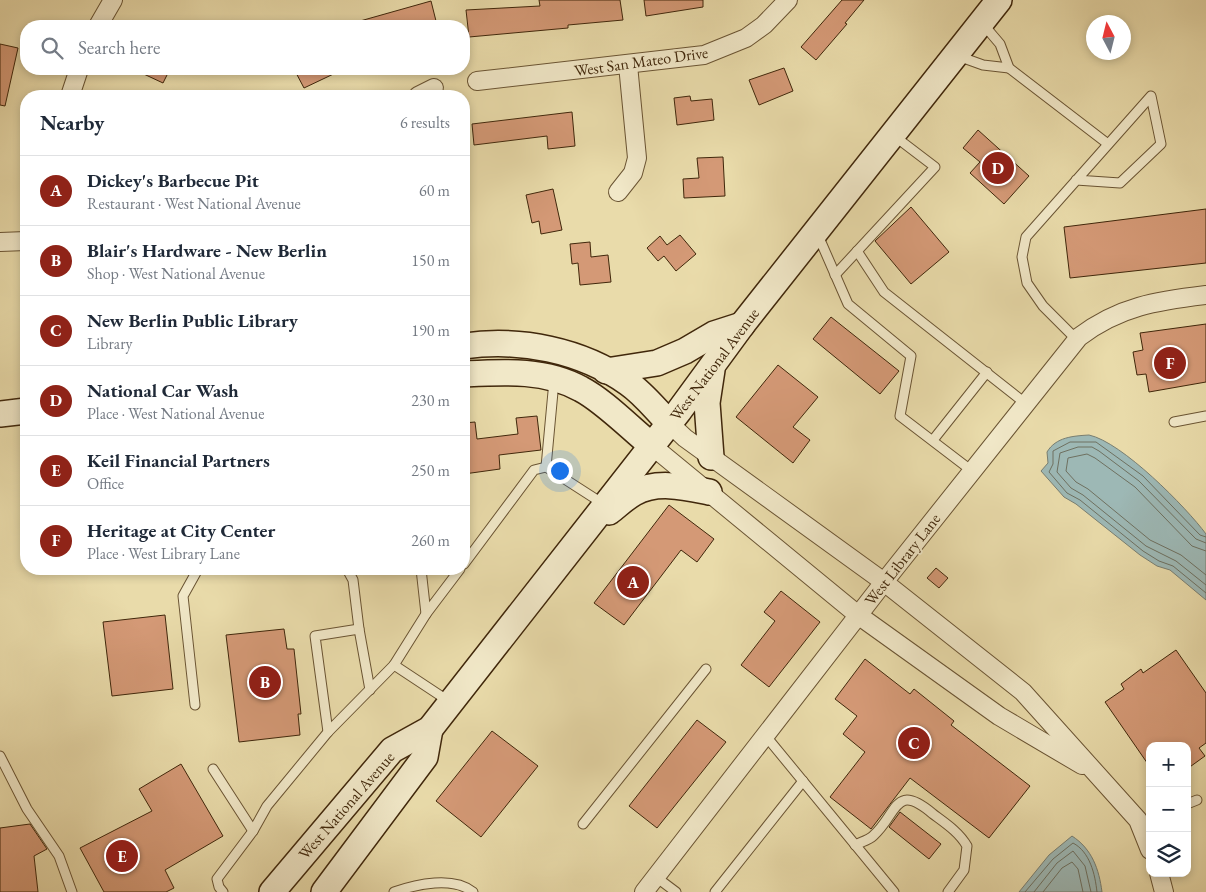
<!DOCTYPE html>
<html lang="en">
<head>
<meta charset="utf-8">
<style>
  body { margin:0; font-family:"EB Garamond",serif; background:#f2f2f3; color:#1f2937 }
  .controls { position:absolute; right:15px; bottom:15px; display:grid; overflow:hidden; border-radius:10px; box-shadow:0 2px 8px #0003 }
  .controls button { width:45px; height:45px; display:grid; place-items:center; padding:0; border:0; border-bottom:1px solid #e0e1e3; background:#fff; color:#1f2937; font:25px sans-serif }
  .compass { position:absolute; left:1086px; top:15px; width:45px; height:45px; border-radius:50%; background:#fff; box-shadow:0 2px 8px #0003; rotate:353deg }
  .you { position:absolute; left:559px; top:470px; width:18px; height:18px; margin:-12px; border:4px solid #fff; border-radius:50%; background:#1a73e8; box-shadow:0 0 0 8px #1a73e833 }
  .badge { display:grid; place-items:center; width:32px; height:32px; border-radius:50%; background:#8f2418; color:#fff; font-size:16px; font-weight:700 }
  .pin { position:absolute; translate:-50% -50%; border:2px solid #fff; box-shadow:0 1px 5px #0006 }
  .list { margin:0; padding:0; list-style:none }
  h2 { display:flex; justify-content:space-between; align-items:center; height:65px; margin:0; padding:0 20px; font-size:21px }
  h2 small { font-size:16px; font-weight:400; color:#747a83 }
  .list li { display:grid; grid-template-columns:32px 1fr auto; gap:15px; align-items:center; box-sizing:border-box; height:70px; padding:0 20px; border-top:1px solid #e0e1e3 }
  .list b { display:block; font-size:19px; white-space:nowrap }
  .list p { margin:0; font-size:16px; white-space:nowrap; color:#747a83 }
  .list em { font-size:16px; font-style:normal; color:#747a83 }
  .icon { flex:none; width:28px; height:28px; fill:none; stroke:currentColor; stroke-width:2; stroke-linecap:round; stroke-linejoin:round }
  .map { position:relative; flex:none; width:1206px; height:892px; overflow:hidden }
  .search { position:absolute; background:#fff; box-shadow:0 2px 8px #0003; left:20px; top:20px; width:450px; height:55px; display:flex; align-items:center; gap:12px; box-sizing:border-box; padding:0 18px; border-radius:20px; color:#747a83; font-size:19px }
  .panel { position:absolute; background:#fff; box-shadow:0 2px 8px #0003; left:20px; top:90px; width:450px; height:485px; border-radius:20px }
  .map>svg:first-child { display:block }
  .water { fill:#9db8b5; stroke:#787e71 }
  .lines { fill:none; stroke-linecap:round; stroke-linejoin:round }
  .shore { stroke:#6e7060; stroke-width:1 }
  .building { fill:#d49976; stroke:#40270b }
  .lane-casing { stroke:#6a5433; stroke-width:11 }
  .street-casing { stroke:#6a5433; stroke-width:20 }
  .secondary-casing { stroke:#40270b; stroke-width:28 }
  .lane { stroke:#f1e8c8; stroke-width:9 }
  .street { stroke:#f1e8c8; stroke-width:18 }
  .secondary { stroke:#f1e8c8; stroke-width:25 }
  .labels { text-anchor:middle; stroke-width:4; stroke-linejoin:round; paint-order:stroke }
  .street-label { font-size:16px; fill:#40270b; stroke:#f1e8c8 }
</style>
</head>
<body>
<div class="map">
<svg width="1206" height="892" viewBox="0 0 1206 892">
  <rect width="100%" height="100%" fill="#e9dbaa"/>
  <filter id="stains"><feTurbulence type="fractalNoise" baseFrequency=".004" numOctaves="4"/><feColorMatrix values="0 0 0 0 .2 0 0 0 0 .09 0 0 0 0 .02 0 0 0 .5 -.17"/></filter>
  <radialGradient id="worn" r=".72"><stop offset=".6" stop-color="#630" stop-opacity="0"/><stop offset="1" stop-color="#630" stop-opacity=".3"/></radialGradient>
  <g class="water">
    <path d="M1089 435C1122 442 1186 507 1206 534V600L1170 570 1157 566 1140 555 1076 504 1064 497 1041 471 1048 463 1047 452C1056 437 1073 436 1089 435Z"/>
    <path d="M1072 836C1092 849 1099 869 1102 892H1019L1049 855Z"/>
  </g>
  <g class="lines">
    <g class="shore">
      <path d="M1206 537 1200 535 1143 476 1096 442H1070L1053 451V464L1049 472 1067 493 1080 500 1143 551 1159 561 1173 566 1206 593"/>
      <path d="M1206 543 1196 539 1139 481 1099 451 1092 447H1078L1060 453 1057 472 1071 488 1083 495 1146 546 1176 561 1206 585"/>
      <path d="M1206 551 1192 546 1135 487 1095 458 1087 454 1068 458 1066 471 1076 482 1088 489 1150 540 1181 555 1206 575"/>
      <path d="M1025 892 1053 859 1073 843C1090 852 1095 874 1097 892"/>
      <path d="M1034 892 1057 863 1073 851 1085 866 1091 892"/>
      <path d="M1043 892 1062 868 1072 862 1078 869 1083 892"/>
    </g>
  </g>
  <g class="building">
    <path d="M539 0H620L623 20 568 25V28L469 37 466 10 540 6Z"/>
    <path d="M644 0H703V7L646 16Z"/>
    <path d="M842 0H864L845 23 847 24 816 60 801 47Z"/>
    <path d="M431 1 436 21 417 26H354L353 23Z"/>
    <path d="M0 44 18 48 5 106 0 105Z"/>
    <path d="M784 68 793 91 759 105 749 80Z"/>
    <path d="M133 69H170L163 83Z"/>
    <path d="M294 69H344L304 88Z"/>
    <path d="M690 96 691 101 712 99 714 120 677 125 674 98Z"/>
    <path d="M572 112 575 146 548 149 547 136 474 145 472 124Z"/>
    <path d="M978 130 1029 176 1004 204 970 173 980 162 963 148Z"/>
    <path d="M723 157 725 196 684 198 683 179 699 178 697 158Z"/>
    <path d="M553 189 562 230 541 234 539 221 532 223 526 195Z"/>
    <path d="M911 207 949 252 911 284 875 241Z"/>
    <path d="M1206 209V263L1070 278 1064 227Z"/>
    <path d="M680 235 696 254 676 271 664 256 658 261 647 248 660 236 667 245Z"/>
    <path d="M590 242 591 257 608 255 611 282 580 285 578 263 572 264 570 244Z"/>
    <path d="M831 317 899 371 880 394 813 339Z"/>
    <path d="M1206 324V382L1149 392 1146 374 1137 375 1133 352 1143 350 1140 333Z"/>
    <path d="M778 365 818 397 793 427 810 440 793 463 736 417Z"/>
    <path d="M537 416 541 450 499 455 500 469 464 474V423L475 422 477 439 518 434 516 418Z"/>
    <path d="M669 505 714 539 697 562 681 550 624 625 594 603Z"/>
    <path d="M936 568 948 578 939 588 927 578Z"/>
    <path d="M781 591 820 622 769 687 741 665 775 621 764 612Z"/>
    <path d="M165 615 173 689 112 696 103 622Z"/>
    <path d="M284 629 287 649H294L301 714H298L300 735 239 742 226 635Z"/>
    <path d="M1176 650 1206 693V743L1199 748 1205 756 1187 769V746H1150V767L1105 702 1124 689 1121 684 1141 669 1143 673Z"/>
    <path d="M865 659 910 694 914 689 954 721 951 725 1030 786 989 838 910 778 871 829 830 797 865 752 843 734 857 716 835 699Z"/>
    <path d="M697 720 726 742 657 828 629 806Z"/>
    <path d="M492 731 538 766 481 837 436 801Z"/>
    <path d="M181 764 223 836 165 870 174 888 166 892H104L80 848 152 811 139 789Z"/>
    <path d="M900 812 941 844 929 859 889 827Z"/>
    <path d="M30 824 47 849 34 856 38 892H0V828Z"/>
  </g>
  <g class="lines">
    <g class="lane-casing">
      <g id="lane">
        <path d="M983 24 1000 44 1009 68 1108 144"/>
        <path d="M958 56 983 65 1009 68"/>
        <path d="M1076 180 1120 183 1161 144 1151 96 1026 237 1022 257 1027 283 1043 306 1077 340"/>
        <path d="M817 233 848 304 911 356 900 416 972 471"/>
        <path d="M857 251 884 292 1025 403"/>
        <path d="M835 275 935 167 893 135"/>
        <path d="M1174 422 1206 416"/>
        <path d="M933 440 987 372"/>
        <path d="M546 467 554 381"/>
        <path d="M464 564 534 470 546 467 605 505"/>
        <path d="M347 569 353 580 359 629"/>
        <path d="M421 569 426 614"/>
        <path d="M450 702 394 665 426 614 460 569"/>
        <path d="M195 705 183 596 198 569"/>
        <path d="M328 732 315 636 359 629 370 690"/>
        <path d="M765 735 894 892"/>
        <path d="M0 756 27 809 59 856 72 892"/>
        <path d="M213 769 253 831"/>
        <path d="M1187 804 1197 800"/>
        <path d="M583 824 706 669"/>
        <path d="M855 845C861 842 869 840 873 836 898 814 894 781 933 814 945 823 959 832 967 846L964 870 948 892"/>
        <path d="M656 877 676 892"/>
        <path d="M223 892 219 887 217 879 253 831 267 806 328 732 394 665"/>
        <path d="M394 892C417 884 453 876 473 892"/>
        <path d="M715 892 803 781"/>
      </g>
    </g>
    <g class="street-casing">
      <g id="street">
        <path d="M98 26 113 0"/>
        <path d="M477 81 704 55 746 38 764 25 788 0"/>
        <path d="M70 96 79 69"/>
        <path d="M418 96 434 88"/>
        <path d="M618 192 633 173 637 158 628 65"/>
        <path d="M0 242 26 241"/>
        <path d="M669 423 685 438 884 582 1023 692 1138 820 1150 850"/>
        <path d="M651 445 858 615 999 716 1082 765"/>
        <path d="M1159 873 1164 892"/>
        <path d="M644 892 884 582 1079 337C1120 306 1157 301 1206 295"/>
      </g>
    </g>
    <g class="secondary-casing">
      <g id="secondary">
        <path d="M464 346C520 338 581 350 628 383 644 394 656 410 669 423"/>
        <path d="M606 371 657 363 685 351 714 334 742 325"/>
        <path d="M464 374C503 372 545 369 581 389 604 401 630 428 651 445"/>
        <path d="M0 414 26 411"/>
        <path d="M711 457 707 403 712 370"/>
        <path d="M609 512C617 506 625 498 634 493 657 480 685 487 709 492"/>
        <path d="M272 892 392 750 430 729 679 411 742 325 999 0"/>
        <path d="M324 892 425 757 430 729"/>
      </g>
    </g>
    <use href="#lane" class="lane"/>
    <use href="#street" class="street"/>
    <use href="#secondary" class="secondary"/>
  </g>
  <g class="labels">
    <g class="street-label">
      <text transform="translate(641 61) rotate(-8)" y="6">West San Mateo Drive</text>
      <text transform="translate(714 364) rotate(-53)" y="6">West National Avenue</text>
      <text transform="translate(902 559) rotate(-52)" y="6">West Library Lane</text>
      <text transform="translate(346 805) rotate(-49)" y="6">West National Avenue</text>
    </g>
  </g>
  <rect width="100%" height="100%" filter="url(#stains)"/>
  <rect width="100%" height="100%" fill="url(#worn)"/>
</svg>
<div class="controls">
<button>+</button>
<button>−</button>
<button><svg class="icon" aria-label="layers" viewBox="0 0 24 24"><path d="M12 4l9 5-9 5-9-5zM3 14l9 5 9-5"/></svg></button>
</div>
<svg class="compass" viewBox="-18 -18 36 36"><path d="M0-13l5 13h-10z" fill="#e53935"/><path d="M0 13l5-13h-10z" fill="#747a83"/></svg>
<div class="you"></div>
<div class="pin badge" style="left:633px;top:582px">A</div>
<div class="pin badge" style="left:265px;top:682px">B</div>
<div class="pin badge" style="left:914px;top:743px">C</div>
<div class="pin badge" style="left:998px;top:168px">D</div>
<div class="pin badge" style="left:122px;top:856px">E</div>
<div class="pin badge" style="left:1170px;top:363px">F</div>
<div class="search"><svg class="icon" aria-label="search" viewBox="0 0 24 24"><circle cx="10" cy="10" r="6"/><path d="M15 15l6 6"/></svg>Search here</div>
<section class="panel">
<h2>Nearby<small>6 results</small></h2>
<ul class="list">
<li><span class="badge">A</span><div><b>Dickey's Barbecue Pit</b><p>Restaurant · West National Avenue</p></div><em>60 m</em></li>
<li><span class="badge">B</span><div><b>Blair's Hardware - New Berlin</b><p>Shop · West National Avenue</p></div><em>150 m</em></li>
<li><span class="badge">C</span><div><b>New Berlin Public Library</b><p>Library</p></div><em>190 m</em></li>
<li><span class="badge">D</span><div><b>National Car Wash</b><p>Place · West National Avenue</p></div><em>230 m</em></li>
<li><span class="badge">E</span><div><b>Keil Financial Partners</b><p>Office</p></div><em>250 m</em></li>
<li><span class="badge">F</span><div><b>Heritage at City Center</b><p>Place · West Library Lane</p></div><em>260 m</em></li>
</ul>
</section>
</div>
</body>
</html>
